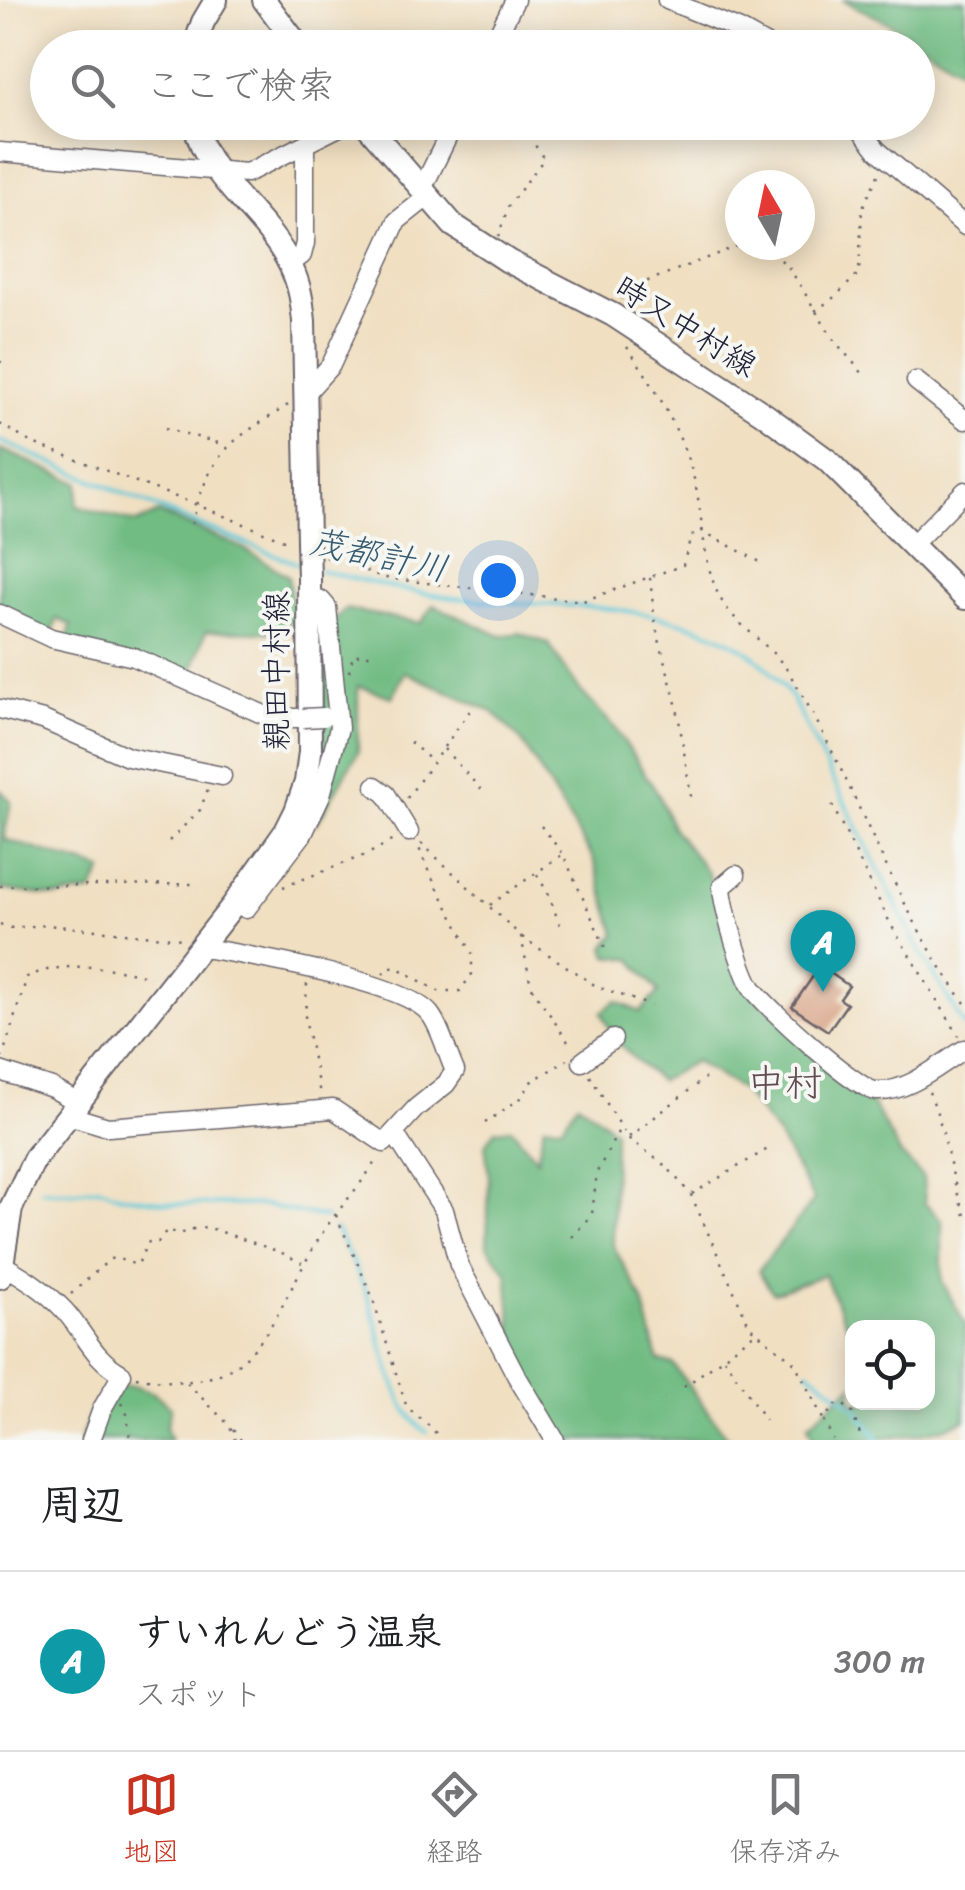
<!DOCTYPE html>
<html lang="ja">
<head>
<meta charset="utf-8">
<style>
  body { margin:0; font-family:Sriracha,"Klee One",sans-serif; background:#f2f2f2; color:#202124 }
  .controls { position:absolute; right:30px; bottom:30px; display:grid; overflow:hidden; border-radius:20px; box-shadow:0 5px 25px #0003 }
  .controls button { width:90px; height:90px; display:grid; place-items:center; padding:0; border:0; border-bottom:2px solid #e0e0e0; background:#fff; color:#202124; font:50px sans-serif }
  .compass { position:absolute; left:725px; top:170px; width:90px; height:90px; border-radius:50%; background:#fff; box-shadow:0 5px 25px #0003; rotate:351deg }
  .you { position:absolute; left:498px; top:580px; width:35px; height:35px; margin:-25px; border:8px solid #fff; border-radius:50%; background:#1a73e8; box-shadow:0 0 0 15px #1a73e833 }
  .badge { display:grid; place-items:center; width:65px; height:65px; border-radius:50%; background:#c8321e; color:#fff; font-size:32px; font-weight:700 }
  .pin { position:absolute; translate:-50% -82px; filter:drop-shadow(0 2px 5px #0008) }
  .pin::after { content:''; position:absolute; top:52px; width:35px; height:30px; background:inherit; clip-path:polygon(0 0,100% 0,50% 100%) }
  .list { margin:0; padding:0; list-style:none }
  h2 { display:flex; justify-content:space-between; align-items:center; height:130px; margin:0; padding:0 40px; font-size:42px }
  h2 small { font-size:32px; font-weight:400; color:#757577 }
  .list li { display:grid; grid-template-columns:65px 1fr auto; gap:30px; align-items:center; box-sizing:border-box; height:180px; padding:0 40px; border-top:2px solid #e0e0e0 }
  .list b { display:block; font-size:38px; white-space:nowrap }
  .list p { margin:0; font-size:32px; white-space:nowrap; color:#757577 }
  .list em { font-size:32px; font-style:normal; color:#757577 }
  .icon { flex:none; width:55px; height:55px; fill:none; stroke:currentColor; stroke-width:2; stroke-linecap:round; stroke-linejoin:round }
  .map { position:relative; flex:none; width:965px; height:1440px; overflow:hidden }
  .search { position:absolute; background:#fff; box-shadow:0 5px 25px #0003; left:30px; right:30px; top:30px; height:110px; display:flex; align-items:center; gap:25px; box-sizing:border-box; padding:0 35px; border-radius:55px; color:#757577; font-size:38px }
  .sheet { height:310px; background:#fff }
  nav { display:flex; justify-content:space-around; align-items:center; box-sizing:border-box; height:140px; border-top:2px solid #e0e0e0; background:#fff; font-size:28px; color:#757577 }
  nav a { display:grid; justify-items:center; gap:5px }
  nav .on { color:#c8321e }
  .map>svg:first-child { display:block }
  .forest { fill:#71bc83; stroke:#4a6f5f; stroke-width:2.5 }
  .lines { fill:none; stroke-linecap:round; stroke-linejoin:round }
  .stream { stroke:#5ec8d8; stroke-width:4 }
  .building { fill:#d69b7c }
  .minor-casing { stroke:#6a646a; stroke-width:21 }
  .major-casing { stroke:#6a646a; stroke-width:26 }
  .path { stroke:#6a646a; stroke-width:2.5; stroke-dasharray:2.5 8; stroke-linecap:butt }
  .minor { stroke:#fff; stroke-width:18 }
  .major { stroke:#fff; stroke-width:22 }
  .minor-bridge-casing { stroke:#6a646a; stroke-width:21; stroke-linecap:butt }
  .major-bridge-casing { stroke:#6a646a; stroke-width:26; stroke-linecap:butt }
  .minor-bridge { stroke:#fff; stroke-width:18 }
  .major-bridge { stroke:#fff; stroke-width:22 }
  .labels { text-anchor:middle; stroke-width:8; stroke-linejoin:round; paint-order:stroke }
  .street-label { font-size:32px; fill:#22223b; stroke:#f6f6f2 }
  .water-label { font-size:35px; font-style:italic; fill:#375c72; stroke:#f6f6f2 }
  .quarter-label { font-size:38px; fill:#614c52; stroke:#f6f6f2 }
</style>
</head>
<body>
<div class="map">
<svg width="965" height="1440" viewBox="0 0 965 1440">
  <rect width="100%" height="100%" fill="#f6f6f2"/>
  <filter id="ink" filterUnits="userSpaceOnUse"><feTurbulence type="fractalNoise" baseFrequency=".01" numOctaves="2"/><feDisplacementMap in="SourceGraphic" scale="20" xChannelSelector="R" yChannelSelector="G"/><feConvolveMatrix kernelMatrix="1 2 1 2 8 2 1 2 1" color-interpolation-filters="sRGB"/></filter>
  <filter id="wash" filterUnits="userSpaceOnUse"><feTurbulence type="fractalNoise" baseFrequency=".0048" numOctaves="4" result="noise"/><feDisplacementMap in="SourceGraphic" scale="40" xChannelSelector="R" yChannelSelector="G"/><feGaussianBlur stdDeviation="2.25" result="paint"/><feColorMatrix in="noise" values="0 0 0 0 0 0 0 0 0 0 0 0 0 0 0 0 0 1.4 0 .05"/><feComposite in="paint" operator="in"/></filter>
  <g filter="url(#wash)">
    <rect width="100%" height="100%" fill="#f0dfc1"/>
    <g class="forest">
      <path d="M842 0H965V71L887 22Z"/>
      <path d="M0 449 79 483 77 506 136 523 159 513 243 548 288 576 295 620 268 632 206 631 189 679 67 642 71 625 57 619 51 638 0 614Z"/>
      <path d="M433 605 501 636 519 633 548 643 578 688 616 729 660 797 672 827 708 873 748 990 868 1096 900 1153 923 1177 925 1204 942 1220V1281L965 1324V1420C921 1440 865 1440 815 1440L808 1425 852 1385V1402H928V1328H852V1337L824 1275 773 1293 758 1271 814 1200 778 1136 743 1091 695 1061 660 1081C637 1061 611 1042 602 1012L616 1001 640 1012 659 992 631 959 608 956 605 947 616 934 593 858 523 743 493 712 405 672 392 697 358 686V752L316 825 324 707 321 635 345 609 421 623Z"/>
      <path d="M0 790 11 801 4 839 103 870 92 892 55 897 0 889Z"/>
      <path d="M578 1102 614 1130 613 1245 643 1301 658 1360 673 1364 729 1440H561L534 1394 514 1350 507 1272 487 1246 489 1177 485 1144 496 1130 511 1128 537 1159 544 1125 562 1126Z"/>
      <path d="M133 1386 154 1393 171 1407 166 1428 171 1440H81L90 1414 108 1387Z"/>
    </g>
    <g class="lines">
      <g class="stream">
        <path d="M0 441 196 524 301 565"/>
        <path d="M320 570C362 581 403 591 446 597 546 610 655 596 744 649 764 661 778 680 792 698L916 944 965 1027"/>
        <path d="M41 1190 68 1192 101 1188 118 1195 175 1204 263 1205 326 1218"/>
        <path d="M335 1229C347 1249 357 1271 366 1292 381 1328 392 1413 427 1432"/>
        <path d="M808 1370 855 1407 879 1440"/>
      </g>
    </g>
    <g id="blocks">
      <path class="building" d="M820 966 849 986 840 999 847 1004 828 1031 792 1007Z"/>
    </g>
  </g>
  <g filter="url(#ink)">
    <use href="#blocks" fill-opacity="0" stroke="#6a646a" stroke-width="2.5"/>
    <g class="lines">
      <g class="minor-casing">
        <g id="minor">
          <path d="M667 0 740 30 772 48"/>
          <path d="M491 48 515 0"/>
          <path d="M496 122 528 127 540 122"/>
          <path d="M855 122 877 150 965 226"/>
          <path d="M0 152 247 173 349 122"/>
          <path d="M421 191 455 122"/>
          <path d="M290 264 302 255 305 243V145"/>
          <path d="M916 381 965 420"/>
          <path d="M306 393 331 365 397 221 426 198"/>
          <path d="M912 545 965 491"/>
          <path d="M0 614 51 638 134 657 271 718H303"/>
          <path d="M0 709 43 720 128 757 222 776"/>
          <path d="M375 786 386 794 409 832"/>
          <path d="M736 875 722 887C723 907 742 974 753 989 767 1008 857 1090 876 1091 908 1093 939 1065 965 1049"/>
          <path d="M246 909 303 834 321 795 339 728 327 607 321 600 309 597"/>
          <path d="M582 1062 613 1039"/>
          <path d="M0 1071 52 1088 77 1102"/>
          <path d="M68 1115 108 1127 333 1109 384 1143 416 1108 446 1084 455 1071C447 1054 441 1028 430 1014 403 981 245 955 198 947"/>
          <path d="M394 1133 444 1210 459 1265 516 1375 555 1440"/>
          <path d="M0 1263C24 1277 45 1290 64 1310 86 1334 92 1358 122 1374L102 1409 91 1440"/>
        </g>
      </g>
      <g class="major-casing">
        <g id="major">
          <path d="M264 0 300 48"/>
          <path d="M194 48 203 22 216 0"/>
          <path d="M194 122C208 183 266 213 291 267 300 285 302 302 304 321L308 541"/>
          <path d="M364 122 453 225 508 261 613 315 764 414 827 460 965 598"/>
          <path d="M0 1277 11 1208 35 1158 234 904 286 831 296 811 306 782 310 752 309 578"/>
        </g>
      </g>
      <g class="path">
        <path d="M498 237 509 205 544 159 533 142"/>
        <path d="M766 245 790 269 833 339 864 375"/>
        <path d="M621 299 648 281 740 245"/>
        <path d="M815 311 836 296 859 273 862 209 880 171"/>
        <path d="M627 347C653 383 677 425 691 468 704 509 700 554 718 594 734 627 770 642 789 673 855 779 891 902 965 1003"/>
        <path d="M0 363 4 356"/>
        <path d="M288 405C237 439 217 443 197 505L291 543"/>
        <path d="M0 424 30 442 197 505 190 531"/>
        <path d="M165 428 225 445"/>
        <path d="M326 557 385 578 583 601 683 565 691 536 702 531 762 563"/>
        <path d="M650 578 655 624 677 707 692 803"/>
        <path d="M349 672 353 655H371"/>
        <path d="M410 742 432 761"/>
        <path d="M444 749 485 794"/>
        <path d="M407 798 472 708"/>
        <path d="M832 805 891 925 959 1036"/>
        <path d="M541 826 562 853"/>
        <path d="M169 841 200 810 208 789"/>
        <path d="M421 843 521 936 531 986 572 1048"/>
        <path d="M537 875 548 893 562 931"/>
        <path d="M0 886 194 884"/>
        <path d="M283 887 368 854 395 839"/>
        <path d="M490 905 563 854 605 947"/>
        <path d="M0 925 8 928 48 925 182 939"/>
        <path d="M522 937 596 986 651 1006"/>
        <path d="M383 974 387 969 396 967 438 991H460L472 974V953L428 870 417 843"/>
        <path d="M307 984 305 1018 320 1094"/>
        <path d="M2 1058 27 977C62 960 115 967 150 977"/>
        <path d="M590 1076 628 1138 667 1167 691 1195 750 1327 795 1363 823 1419 838 1403 851 1409 862 1440"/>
        <path d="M929 1092C947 1132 949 1175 965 1215"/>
        <path d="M485 1123 524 1096 529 1083 567 1060"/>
        <path d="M629 1137 705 1078"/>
        <path d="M692 1194 771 1147"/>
        <path d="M336 1215 372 1296 406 1405C417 1419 433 1425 440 1440"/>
        <path d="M572 1237 592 1214 597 1172 620 1128"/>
        <path d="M71 1294 110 1259 115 1258 137 1265C143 1257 143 1247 150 1241L158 1242 167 1230 180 1234 196 1228 207 1227 280 1252 302 1263"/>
        <path d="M724 1358 765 1420"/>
        <path d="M136 1377C258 1401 266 1326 318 1240 335 1211 361 1187 377 1158"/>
        <path d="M187 1383 229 1425 235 1440"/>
        <path d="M684 1387 755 1333"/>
        <path d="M122 1403 127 1414 130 1440"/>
        <path d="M824 1420 833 1440"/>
        <path d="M233 1430 241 1440"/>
      </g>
      <use href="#minor" class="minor"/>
      <use href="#major" class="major"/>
      <g class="minor-bridge-casing">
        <path id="minor-bridge" d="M303 718 324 717"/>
      </g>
      <g class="major-bridge-casing">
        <path id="major-bridge" d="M308 541 309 578"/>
      </g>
      <use href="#minor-bridge" class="minor-bridge"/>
      <use href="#major-bridge" class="major-bridge"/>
    </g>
  </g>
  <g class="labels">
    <g class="street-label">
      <text transform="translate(686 326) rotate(32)" y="11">時又中村線</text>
      <text transform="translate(276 671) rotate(-90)" y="11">親田中村線</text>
    </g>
    <g class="water-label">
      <text transform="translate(379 555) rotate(12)" y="12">茂都計川</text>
    </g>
    <g class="quarter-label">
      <text x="785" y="1096">中村</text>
    </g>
  </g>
</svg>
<div class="controls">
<button><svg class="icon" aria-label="locate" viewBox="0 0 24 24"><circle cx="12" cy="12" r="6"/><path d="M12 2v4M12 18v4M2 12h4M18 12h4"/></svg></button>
</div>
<svg class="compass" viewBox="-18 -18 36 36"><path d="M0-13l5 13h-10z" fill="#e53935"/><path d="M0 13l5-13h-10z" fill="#757577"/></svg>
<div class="you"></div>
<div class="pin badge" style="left:823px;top:992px;background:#0f9aa8">A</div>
<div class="search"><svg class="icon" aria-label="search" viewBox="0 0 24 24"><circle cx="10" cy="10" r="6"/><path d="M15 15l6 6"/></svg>ここで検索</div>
</div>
<section class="sheet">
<h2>周辺<small></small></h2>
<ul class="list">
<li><span class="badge" style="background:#0f9aa8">A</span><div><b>すいれんどう温泉</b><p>スポット</p></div><em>300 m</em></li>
</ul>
</section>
<nav>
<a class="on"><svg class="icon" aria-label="map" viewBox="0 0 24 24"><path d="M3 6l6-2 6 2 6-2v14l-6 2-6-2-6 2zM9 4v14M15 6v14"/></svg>地図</a>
<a><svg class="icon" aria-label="directions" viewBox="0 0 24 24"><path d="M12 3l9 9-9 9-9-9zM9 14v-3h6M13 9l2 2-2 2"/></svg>経路</a>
<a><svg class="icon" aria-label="saved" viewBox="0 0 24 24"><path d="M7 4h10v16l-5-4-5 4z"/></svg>保存済み</a>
</nav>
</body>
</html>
